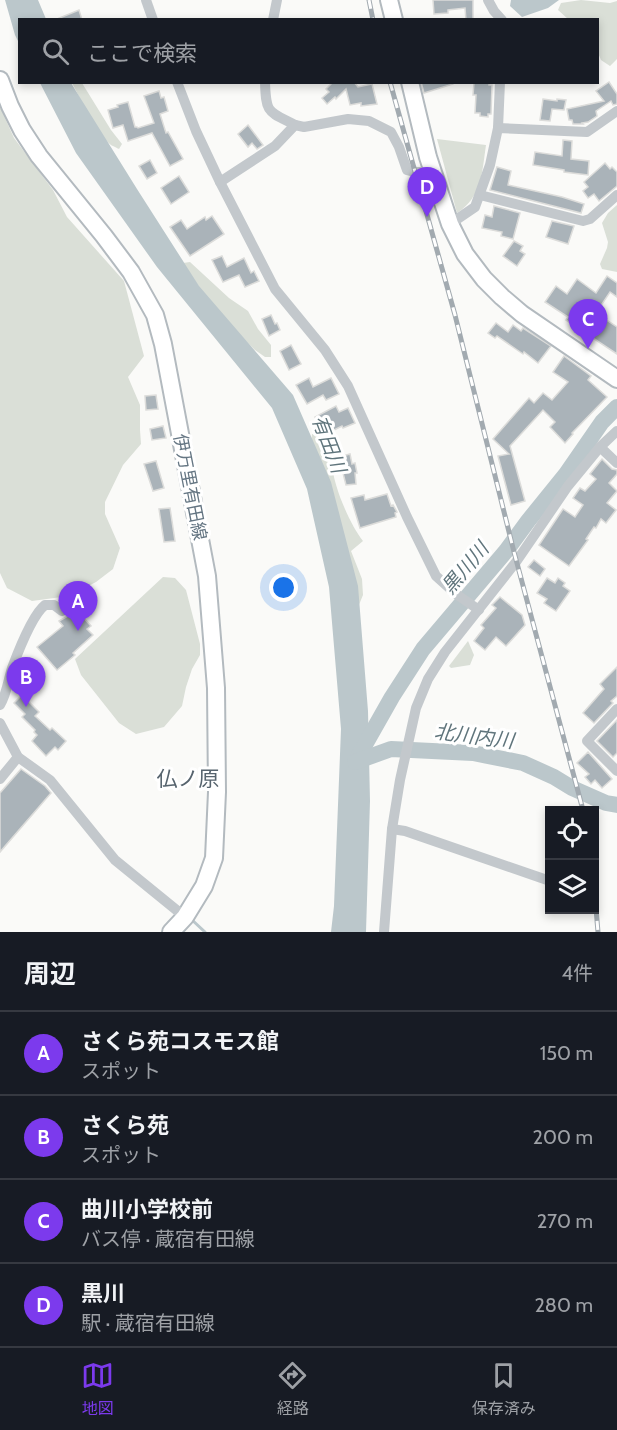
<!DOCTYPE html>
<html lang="ja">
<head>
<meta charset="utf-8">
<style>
  body { margin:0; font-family:Cabin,"Noto Sans JP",sans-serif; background:#242831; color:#f1f3f6 }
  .controls { position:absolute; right:18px; bottom:18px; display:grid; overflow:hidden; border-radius:0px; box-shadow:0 3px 9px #0003 }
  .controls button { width:54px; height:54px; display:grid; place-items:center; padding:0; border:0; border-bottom:2px solid #363941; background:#171b24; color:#f1f3f6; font:30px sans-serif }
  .you { position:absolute; left:284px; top:588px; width:21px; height:21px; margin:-15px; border:4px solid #fff; border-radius:50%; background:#1a73e8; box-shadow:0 0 0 9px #1a73e833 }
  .badge { display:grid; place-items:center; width:39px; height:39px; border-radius:50%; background:#7c3aed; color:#fff; font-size:20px; font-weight:700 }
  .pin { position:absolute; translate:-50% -50px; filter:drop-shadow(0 2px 3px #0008) }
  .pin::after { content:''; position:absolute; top:32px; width:21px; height:18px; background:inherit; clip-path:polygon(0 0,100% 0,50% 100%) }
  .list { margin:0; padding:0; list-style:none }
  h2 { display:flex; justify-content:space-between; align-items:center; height:78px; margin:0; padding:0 24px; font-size:26px }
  h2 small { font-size:20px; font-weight:400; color:#9ea1a6 }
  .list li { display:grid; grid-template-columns:39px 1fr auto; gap:18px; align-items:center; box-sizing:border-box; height:84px; padding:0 24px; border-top:2px solid #363941 }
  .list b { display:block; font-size:22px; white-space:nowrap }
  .list p { margin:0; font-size:20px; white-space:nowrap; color:#9ea1a6 }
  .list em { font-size:20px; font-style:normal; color:#9ea1a6 }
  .icon { flex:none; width:33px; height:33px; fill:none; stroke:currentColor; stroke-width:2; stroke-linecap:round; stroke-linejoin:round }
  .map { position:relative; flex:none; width:617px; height:932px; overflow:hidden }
  .search { position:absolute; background:#171b24; box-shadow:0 3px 9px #0003; left:18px; right:18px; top:18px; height:66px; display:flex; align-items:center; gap:15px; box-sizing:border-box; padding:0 21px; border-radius:0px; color:#9ea1a6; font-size:22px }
  .sheet { height:414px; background:#171b24 }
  nav { display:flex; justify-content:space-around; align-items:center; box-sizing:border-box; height:84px; border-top:2px solid #363941; background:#171b24; font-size:16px; color:#9ea1a6 }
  nav a { display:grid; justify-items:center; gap:3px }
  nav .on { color:#7c3aed }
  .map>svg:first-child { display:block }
  .green { fill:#dadfd7 }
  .water { fill:#bbc7cb }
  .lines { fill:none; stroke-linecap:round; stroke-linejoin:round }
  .stream { stroke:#bbc7cb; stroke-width:3 }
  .river { stroke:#bbc7cb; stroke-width:16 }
  .building { fill:#aab3b9; stroke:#dcdcda; stroke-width:1.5 }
  .secondary-casing { stroke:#b3babf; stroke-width:20 }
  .street { stroke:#c3c8cc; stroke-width:10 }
  .secondary { stroke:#fff; stroke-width:16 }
  .rail-casing { stroke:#a2aab0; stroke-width:5 }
  .rail { stroke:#fff; stroke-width:3; stroke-dasharray:9; stroke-linecap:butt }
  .labels { text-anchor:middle; stroke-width:6; stroke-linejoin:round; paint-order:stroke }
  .street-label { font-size:18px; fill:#657683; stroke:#fff }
  .water-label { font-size:20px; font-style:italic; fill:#60757c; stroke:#fff }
  .quarter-label { font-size:21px; fill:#57646e; stroke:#fff }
</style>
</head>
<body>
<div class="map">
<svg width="617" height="932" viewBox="0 0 617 932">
  <rect width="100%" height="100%" fill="#fafaf8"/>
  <g class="green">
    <path d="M581 0 610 3 617 1V59L610 66 601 60 598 53V20L568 19 558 10 561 3Z"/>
    <path d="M72 83H82L111 130 122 144 119 149C119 149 111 145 111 145 98 135 80 98 72 83Z"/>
    <path d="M0 107 14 138 53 190 67 217 124 281 144 356 128 377 140 405V430L141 444 123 465 105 502V514L120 548 113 569 96 582 69 596 32 601 7 588 0 573Z"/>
    <path d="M437 139 486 145C482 172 482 197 457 213Z"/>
    <path d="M617 205V272L602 269 600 264 607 248 608 242 602 223 608 213Z"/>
    <path d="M190 262 229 298 248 311 258 329 271 345V357H265L255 350 216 312 183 263Z"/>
    <path d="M312 434 320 436 332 445C332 451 331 458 332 464 333 485 350 525 363 541L351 551 362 579 363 595 356 612 311 446Z"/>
    <path d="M163 577 175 578 186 590 200 644V655L192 669 186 687 182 706 164 727 136 734 119 723 81 675 75 659Z"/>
    <path d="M468 641 474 655 470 665 451 668 449 666Z"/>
  </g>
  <g class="water">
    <path d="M5 0H38L46 19 20 20 19 43 15 35Z"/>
    <path d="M511 0H559L548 8 522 17 510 6Z"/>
    <path d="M40 83H71L137 189 199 286 293 395 331 482 358 586 368 711 370 801 366 932H331L334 906 341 729 329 587 307 489 272 408 157 267 76 153Z"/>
  </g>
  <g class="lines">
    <path class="stream" d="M191 919 205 932"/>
    <g class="river">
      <path d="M358 757 392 697 423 649 506 551 528 521 566 474 602 422 617 407"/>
      <path d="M355 762 391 749 473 753 523 763 554 777 572 788 606 803 617 805"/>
    </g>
  </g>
  <g class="building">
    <path d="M433 0H473V20H466L465 8 448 10V13L434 14Z"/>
    <path d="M79 10 82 20H57V19Z"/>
    <path d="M333 82H354L358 87 372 84 377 104 361 106V103L350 105 346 89 336 99 335 97 327 104 322 98 329 92 326 89Z"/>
    <path d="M421 82H453V84L424 93Z"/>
    <path d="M609 82 617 94V104L613 105 611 101 596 111 597 116 588 122 582 123 583 124H573L572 120H569L567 109 604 101 596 91Z"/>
    <path d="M474 83H489V85H492L491 114H488V117L480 116V113H475L476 95H473Z"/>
    <path d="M159 91 161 98 164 97 168 111 160 114 166 133 168 132 183 159 170 166 152 133 128 141 123 125 113 128 108 110 118 107 117 105 128 102 135 127H137L138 128 154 123 144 96Z"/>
    <path d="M543 99 557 101V99L566 100 564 110 552 109 550 121 540 120Z"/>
    <path d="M248 125 263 145 257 149 252 143 248 147 238 134Z"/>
    <path d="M563 140 572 141 571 159 589 161 588 175 564 172V170L533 165 535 152 562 156Z"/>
    <path d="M150 160 157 173 147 179 139 166Z"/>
    <path d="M605 163 610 169 612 167 617 172V186L599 201 594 194 588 198 583 191 588 187 584 182Z"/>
    <path d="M497 167 511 171 508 185 562 197 584 204 581 213 490 190Z"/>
    <path d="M179 176 189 192 171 204 161 188Z"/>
    <path d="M494 206 520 213 513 239 501 236 502 232 482 228 485 215 492 217Z"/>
    <path d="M212 216 224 234 190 256 170 227 181 220 187 229 205 217 206 220Z"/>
    <path d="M552 221 574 226 568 244 546 237Z"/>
    <path d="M514 241 523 246 520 251 525 254 517 266 503 256Z"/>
    <path d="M222 256 227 267 244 258 251 273 254 271 259 281 245 287 239 275 223 282 212 260Z"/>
    <path d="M607 276 617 283V297L610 292 596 313 617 327V354L566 320 568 317 545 302 556 286 567 294 577 279 596 293Z"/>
    <path d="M271 315 275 324 277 323 280 330 269 336 262 319Z"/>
    <path d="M496 323 508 332 513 325 521 331 523 328 551 346 538 363 524 352 523 354 497 336 495 338 488 333Z"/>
    <path d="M291 345 301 364 289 370 280 351Z"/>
    <path d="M564 356 591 376 588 380 607 397 572 433 573 434 565 443 550 427 555 422 543 410 510 446 525 501 511 505 498 456 509 454 493 439 529 398 534 403 543 393 552 400 568 382 553 372Z"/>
    <path d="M309 378 313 387 331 378 339 394 326 400 323 395 307 404 296 385Z"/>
    <path d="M156 395 158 409 146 410 145 396Z"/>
    <path d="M336 406 339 412 348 408 355 423 343 428 342 426 324 435 315 417Z"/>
    <path d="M163 426 166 438 152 440 150 429Z"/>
    <path d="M350 454 352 464 355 463 357 473H355L356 484 346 485 339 457Z"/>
    <path d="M602 459 612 469 617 470V474L609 483 617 491 607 503 616 510 606 523 601 519 596 528 594 527 586 539 588 540 569 566 539 545 563 509 575 517 583 505 573 498 580 488 585 491 596 479 590 474Z"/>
    <path d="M156 461 164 488 153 491 144 464Z"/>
    <path d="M387 494 391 506 393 505 397 512 395 513 396 517 360 528 351 498 364 495 365 500Z"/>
    <path d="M170 508 175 541 164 542 159 509Z"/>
    <path d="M534 560 545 569 540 576 528 567Z"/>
    <path d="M547 578 555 583 558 578 565 583 563 586 570 591 556 611 544 603 547 599 537 593Z"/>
    <path d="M500 597 522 615 525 625 506 646 496 637 485 650 474 641 484 628 481 625 496 608 492 605Z"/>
    <path d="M70 611 76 619 81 615 91 626 87 629 93 635 73 653 75 655 57 670 37 647 63 626 59 621 68 616Z"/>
    <path d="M617 667V696L611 701 613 703 594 723 583 713 604 689 600 684Z"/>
    <path d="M22 695 39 712 35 716 50 730 52 728 66 741 58 750 55 747 46 756 32 741 37 735 34 732 35 730 22 717 25 714 14 703Z"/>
    <path d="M617 720V753L613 757 597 741Z"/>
    <path d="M588 752 612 779 602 788 595 780 591 784 585 777 589 774 577 763Z"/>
    <path d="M21 769 45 786 51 793 0 852V793Z"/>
  </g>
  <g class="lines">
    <g class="secondary-casing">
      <g id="secondary">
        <path d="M389 0 394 20"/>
        <path d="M0 80 10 106 22 130 39 156 104 236 131 272 155 315 163 344 207 576 216 688 217 792 214 858 204 886 185 917 171 932"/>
        <path d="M410 82 428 157 450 224 465 254 484 279 502 297 522 314 617 379"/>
      </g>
    </g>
    <g class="street">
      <path d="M146 0 153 20"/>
      <path d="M488 0 494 11 502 20"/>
      <path d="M273 20 277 0"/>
      <path d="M177 82 196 131 220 182 275 289 325 350 348 386 407 517 436 576 456 594 479 610"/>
      <path d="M265 82C266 114 268 111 295 125"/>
      <path d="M498 128 500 82"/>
      <path d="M220 182 275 146 295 125 304 127 348 119 369 121 391 132 399 147 407 170 416 172H433"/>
      <path d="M480 195 583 221 590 219 617 195"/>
      <path d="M450 224 475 207 490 165 498 128 587 132 617 111"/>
      <path d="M600 447 617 463"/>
      <path d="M0 705C7 693 8 681 12 668 18 652 32 615 45 605H54L62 611"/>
      <path d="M617 709 587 741 617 771"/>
      <path d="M0 723 18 757 50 780 115 860 185 917"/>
      <path d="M0 779 18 757"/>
      <path d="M392 829 405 831 550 881"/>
      <path d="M384 932 392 829 400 780 416 708 428 679 445 652 516 562 568 486 600 447 617 431"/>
    </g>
    <use href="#secondary" class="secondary"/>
    <g class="rail-casing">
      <g id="rail">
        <path d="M369 0 373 20"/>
        <path d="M390 82 455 315 514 552 583 810"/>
        <path d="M594 885 598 932"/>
      </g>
    </g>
    <use href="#rail" class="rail"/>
  </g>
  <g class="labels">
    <g class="street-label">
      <text transform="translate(190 487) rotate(79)" y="6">伊万里有田線</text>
    </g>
    <g class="water-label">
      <text transform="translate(329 444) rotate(69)" y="7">有田川</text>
      <text transform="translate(465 568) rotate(-50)" y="7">黒川川</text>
      <text transform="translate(474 736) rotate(7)" y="7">北川内川</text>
    </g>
    <g class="quarter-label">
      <text x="188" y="786">仏ノ原</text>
    </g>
  </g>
</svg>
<div class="controls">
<button><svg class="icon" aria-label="locate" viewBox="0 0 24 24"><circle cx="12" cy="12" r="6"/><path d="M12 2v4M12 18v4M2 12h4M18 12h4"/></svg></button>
<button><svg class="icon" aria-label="layers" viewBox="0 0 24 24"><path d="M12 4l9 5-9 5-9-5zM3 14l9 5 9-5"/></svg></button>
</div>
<div class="you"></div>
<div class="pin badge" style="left:78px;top:631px">A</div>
<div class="pin badge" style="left:26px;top:707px">B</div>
<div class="pin badge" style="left:588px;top:349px">C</div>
<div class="pin badge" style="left:427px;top:217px">D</div>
<div class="search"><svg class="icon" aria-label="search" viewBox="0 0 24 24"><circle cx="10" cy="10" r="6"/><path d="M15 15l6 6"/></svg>ここで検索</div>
</div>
<section class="sheet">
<h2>周辺<small>4件</small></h2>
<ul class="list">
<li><span class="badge">A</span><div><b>さくら苑コスモス館</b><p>スポット</p></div><em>150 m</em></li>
<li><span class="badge">B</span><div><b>さくら苑</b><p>スポット</p></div><em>200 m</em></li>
<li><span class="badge">C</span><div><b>曲川小学校前</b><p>バス停 · 蔵宿有田線</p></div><em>270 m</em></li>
<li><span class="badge">D</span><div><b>黒川</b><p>駅 · 蔵宿有田線</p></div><em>280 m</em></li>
</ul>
</section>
<nav>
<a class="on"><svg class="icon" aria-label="map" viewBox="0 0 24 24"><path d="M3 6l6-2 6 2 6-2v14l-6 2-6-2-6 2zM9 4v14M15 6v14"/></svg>地図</a>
<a><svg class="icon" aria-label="directions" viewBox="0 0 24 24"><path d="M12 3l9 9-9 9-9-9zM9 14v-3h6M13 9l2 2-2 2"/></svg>経路</a>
<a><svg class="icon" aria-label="saved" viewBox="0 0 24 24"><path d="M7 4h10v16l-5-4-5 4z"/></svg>保存済み</a>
</nav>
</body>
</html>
